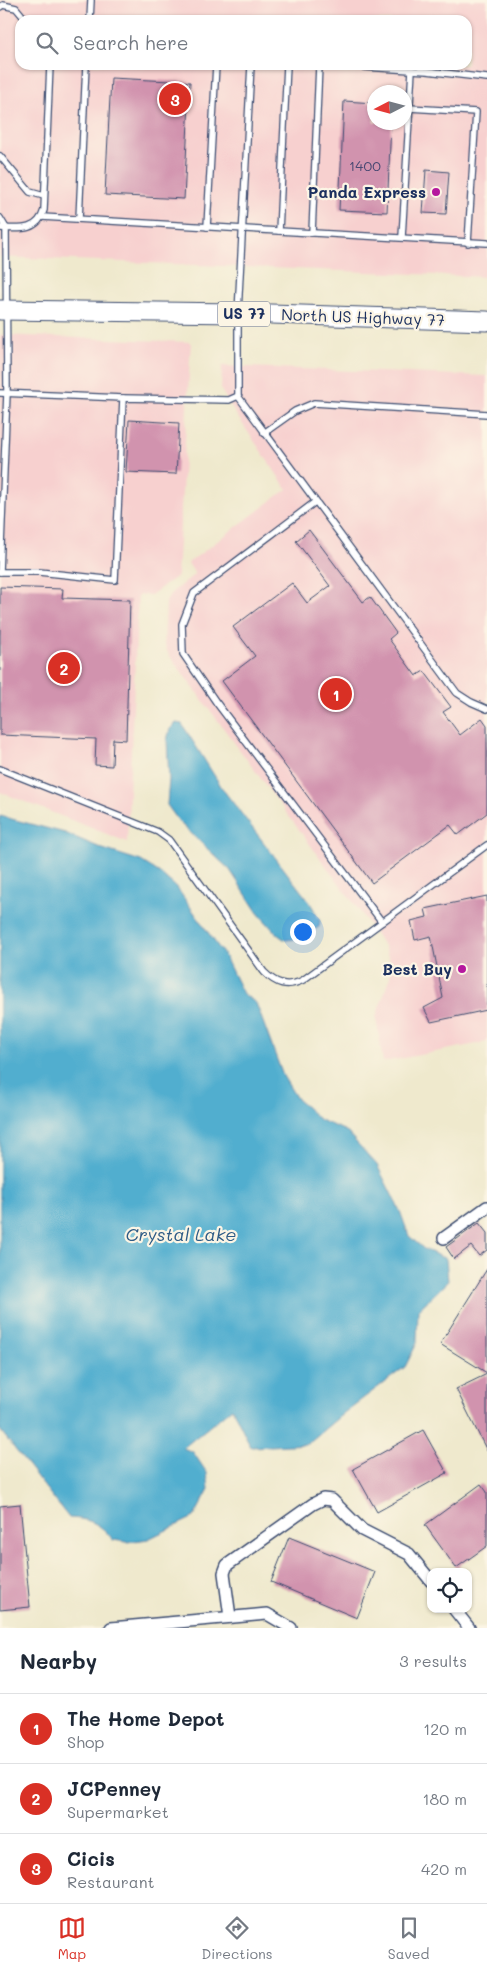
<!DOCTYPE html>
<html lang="en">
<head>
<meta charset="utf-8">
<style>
  body { margin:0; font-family:Mali,sans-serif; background:#f6f6f7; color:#1f2937 }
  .controls { position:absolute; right:15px; bottom:15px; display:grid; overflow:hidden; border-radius:10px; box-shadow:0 1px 4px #0004 }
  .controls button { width:45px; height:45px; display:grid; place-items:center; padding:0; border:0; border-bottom:1px solid #e0e1e3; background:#fff; color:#1f2937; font:25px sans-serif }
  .compass { position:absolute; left:367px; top:85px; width:45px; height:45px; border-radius:50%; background:#fff; box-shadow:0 1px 4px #0004; rotate:264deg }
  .you { position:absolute; left:302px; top:931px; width:18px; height:18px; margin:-12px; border:4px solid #fff; border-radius:50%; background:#1a73e8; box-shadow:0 0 0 8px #1a73e833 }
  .badge { display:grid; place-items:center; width:32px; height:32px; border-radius:50%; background:#d93025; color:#fff; font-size:16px; font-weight:700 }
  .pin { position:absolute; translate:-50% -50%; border:2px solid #fff; box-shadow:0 1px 5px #0006 }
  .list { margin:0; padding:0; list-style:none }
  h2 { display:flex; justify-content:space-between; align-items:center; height:65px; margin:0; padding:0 20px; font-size:21px }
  h2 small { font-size:16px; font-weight:400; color:#747a83 }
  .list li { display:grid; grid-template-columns:32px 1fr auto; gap:15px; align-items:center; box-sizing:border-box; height:70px; padding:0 20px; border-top:1px solid #e0e1e3 }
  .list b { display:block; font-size:19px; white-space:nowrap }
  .list p { margin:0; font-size:16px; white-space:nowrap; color:#747a83 }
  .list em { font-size:16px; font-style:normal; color:#747a83 }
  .icon { flex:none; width:28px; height:28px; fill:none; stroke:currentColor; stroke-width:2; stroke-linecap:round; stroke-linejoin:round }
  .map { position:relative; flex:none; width:487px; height:1628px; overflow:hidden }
  .search { position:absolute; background:#fff; box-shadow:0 1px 4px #0004; left:15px; right:15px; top:15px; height:55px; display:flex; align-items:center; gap:12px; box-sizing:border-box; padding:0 18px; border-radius:15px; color:#747a83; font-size:19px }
  .sheet { height:275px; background:#fff }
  nav { display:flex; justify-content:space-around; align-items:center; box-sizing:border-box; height:70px; border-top:1px solid #e0e1e3; background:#fff; font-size:14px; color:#747a83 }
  nav a { display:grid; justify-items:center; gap:2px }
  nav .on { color:#d93025 }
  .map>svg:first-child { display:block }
  .built { fill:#f7d0cf; fill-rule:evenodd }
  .water { fill:#51aecf; stroke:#366e96 }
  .building { fill:#d193ae }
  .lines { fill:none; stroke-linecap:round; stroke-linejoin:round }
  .service-casing { stroke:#3b4b6f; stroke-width:8 }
  .minor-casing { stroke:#3b4b6f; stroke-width:14 }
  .primary-casing { stroke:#3b4b6f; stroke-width:21 }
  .service { stroke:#fff; stroke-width:5.5 }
  .minor { stroke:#fff; stroke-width:11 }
  .primary { stroke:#fff; stroke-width:19 }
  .poi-dot { fill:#b5179e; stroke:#fcf5e5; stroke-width:2 }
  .labels { text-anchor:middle; stroke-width:4.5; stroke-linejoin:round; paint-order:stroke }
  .number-label { font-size:14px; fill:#484872 }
  .shield { fill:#fcf5e5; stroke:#5e6a86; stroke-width:1 }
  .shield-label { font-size:15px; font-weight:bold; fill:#1b2f5e }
  .poi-label { font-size:16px; font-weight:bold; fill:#1b2f5e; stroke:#fcf5e5; text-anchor:end }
  .street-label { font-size:16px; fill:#1b2f5e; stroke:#fcf5e5 }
  .water-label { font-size:18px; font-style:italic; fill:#2e5b86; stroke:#fcf5e5 }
</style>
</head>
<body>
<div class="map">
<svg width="487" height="1628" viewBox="0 0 487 1628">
  <rect width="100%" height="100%" fill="#fcf5e5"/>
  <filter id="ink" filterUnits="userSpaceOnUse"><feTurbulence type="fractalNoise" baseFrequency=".02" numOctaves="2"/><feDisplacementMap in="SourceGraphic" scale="10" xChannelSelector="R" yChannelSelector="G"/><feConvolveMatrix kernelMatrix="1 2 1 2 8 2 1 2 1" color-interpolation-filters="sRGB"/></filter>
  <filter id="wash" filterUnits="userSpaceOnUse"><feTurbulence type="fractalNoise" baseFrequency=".0096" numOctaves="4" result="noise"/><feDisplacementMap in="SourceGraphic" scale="20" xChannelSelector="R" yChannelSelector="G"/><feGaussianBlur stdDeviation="1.12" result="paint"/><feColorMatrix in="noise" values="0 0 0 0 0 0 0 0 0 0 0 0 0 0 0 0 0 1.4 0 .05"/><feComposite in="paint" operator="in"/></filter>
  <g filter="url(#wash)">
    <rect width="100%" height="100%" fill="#efe9cd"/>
    <g class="built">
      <path d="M0 0H487V277L0 257ZM20 20H467V65H20ZM374 92H404V122H374Z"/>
      <path d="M0 335 191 342 177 576 151 595H138L127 842 0 792Z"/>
      <path d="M222 366 487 376V1042L383 1062 376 1017 390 978V962L385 948 367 921 169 655 164 643 166 602 171 593 195 574 188 563 287 489 233 410 221 390Z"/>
    </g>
    <g class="water">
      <path d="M176 723 182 724 224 791 311 904 320 921 319 927 298 939 285 940 277 934 258 913 230 870 180 823 167 805 169 779 167 740 170 729Z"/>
      <path d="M0 816 65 833 103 849 141 861 160 873 177 888 224 955 243 994 256 1003 283 1076 297 1099 320 1120 346 1131 377 1165 400 1211 409 1236 424 1249 446 1259 448 1281 418 1310 417 1343 405 1367 345 1412 307 1444 251 1447 232 1408 183 1448 193 1452 207 1473 209 1489 194 1517 148 1539 127 1542 113 1540C100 1523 90 1519 69 1518L0 1430Z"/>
    </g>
    <g id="blocks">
      <g class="building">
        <path d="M111 78 190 82 184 199 105 195Z"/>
        <path d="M344 101 374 103V122H391L387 212 339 210Z"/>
        <path d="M426 170 449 172 446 214 423 213Z"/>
        <path d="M129 420 179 423 176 474 126 472Z"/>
        <path d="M309 530 363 602 370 597 396 633 389 639 416 676 424 671 451 707 443 712 460 735 482 718 487 725V813L458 835 450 825 372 883 222 681 255 656 233 627 292 583 307 603 330 586 296 541Z"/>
        <path d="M0 587 63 589 62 598 130 600 126 740 113 739 112 766 95 765 96 739 0 735Z"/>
        <path d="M487 896V1010L431 1022 424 1008 443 998 431 936 415 940 411 921 427 917 425 909Z"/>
        <path d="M479 1223 487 1233V1250L479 1256 471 1246 454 1259 446 1247Z"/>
        <path d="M487 1269V1373L440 1344Z"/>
        <path d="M487 1374V1451L456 1389Z"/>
        <path d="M423 1430 447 1473 377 1512 353 1469Z"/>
        <path d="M481 1484 487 1492V1546L456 1568 425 1525Z"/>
        <path d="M20 1504 30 1607 0 1610V1506Z"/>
        <path d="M289 1537 375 1572 357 1618 271 1582Z"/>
      </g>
    </g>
  </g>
  <g filter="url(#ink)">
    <use href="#blocks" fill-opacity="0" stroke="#3b4b6f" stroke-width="1"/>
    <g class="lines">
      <g class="service-casing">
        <g id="service">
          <path d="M0 7 3 5 16 8 26 20"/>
          <path d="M90 20 91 0"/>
          <path d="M251 65 238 313V396L457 693 471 702 487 709"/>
          <path d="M287 65 279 231 487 243"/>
          <path d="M332 65 427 71 487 78"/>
          <path d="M409 108 476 112 468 243"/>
          <path d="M0 156 30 192 44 196"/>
          <path d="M42 217 279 231"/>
          <path d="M0 218 6 228 7 393 0 572"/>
          <path d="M79 219 86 65"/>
          <path d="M207 227 216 65"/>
          <path d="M0 228C19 229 38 232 44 210L50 65"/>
          <path d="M312 233 319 65"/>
          <path d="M402 237 412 70"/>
          <path d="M0 393 123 398"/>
          <path d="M264 433 295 411 314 403 487 414"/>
          <path d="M315 502 194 593 182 624 183 654 216 702 382 922"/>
          <path d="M0 572H39L115 580 123 398 229 400 238 396"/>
          <path d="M0 769 158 832 169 840 264 972C276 984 287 988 303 980L487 845"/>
        </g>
      </g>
      <g class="minor-casing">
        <g id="minor">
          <path d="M444 1238 487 1207"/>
          <path d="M454 1609 469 1628"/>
          <path d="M230 1617 224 1573 227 1565 313 1504 323 1499 332 1500 362 1530 409 1554 431 1581"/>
          <path d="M111 1628 267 1614 291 1628"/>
        </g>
      </g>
      <g class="primary-casing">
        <path id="primary" d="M0 310 238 313 487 321"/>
      </g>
      <use href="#service" class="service"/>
      <use href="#minor" class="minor"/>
      <use href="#primary" class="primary"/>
    </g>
  </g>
  <g class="poi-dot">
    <circle cx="436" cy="192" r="5"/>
    <circle cx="462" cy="969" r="5"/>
  </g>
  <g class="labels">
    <g class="number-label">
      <text x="365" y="171">1400</text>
    </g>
    <rect class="shield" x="218" y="301.5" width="52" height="25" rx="4"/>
    <g class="shield-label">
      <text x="244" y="319">US 77</text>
    </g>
    <g class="poi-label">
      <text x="426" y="198">Panda Express</text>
      <text x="452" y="975">Best Buy</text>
    </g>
    <g class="street-label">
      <text transform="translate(363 317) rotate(2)" y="6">North US Highway 77</text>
    </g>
    <g class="water-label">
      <text x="181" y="1241">Crystal Lake</text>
    </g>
  </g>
</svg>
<div class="controls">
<button><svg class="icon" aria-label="locate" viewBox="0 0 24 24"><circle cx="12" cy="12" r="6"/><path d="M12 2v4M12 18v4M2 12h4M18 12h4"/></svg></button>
</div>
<svg class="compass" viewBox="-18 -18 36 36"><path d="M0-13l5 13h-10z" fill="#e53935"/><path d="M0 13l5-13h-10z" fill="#747a83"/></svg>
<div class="you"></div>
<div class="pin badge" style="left:336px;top:694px">1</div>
<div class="pin badge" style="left:64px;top:668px">2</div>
<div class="pin badge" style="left:175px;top:99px">3</div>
<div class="search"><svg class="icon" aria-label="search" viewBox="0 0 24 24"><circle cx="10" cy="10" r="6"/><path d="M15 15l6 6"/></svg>Search here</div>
</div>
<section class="sheet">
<h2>Nearby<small>3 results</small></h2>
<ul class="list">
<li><span class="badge">1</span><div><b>The Home Depot</b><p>Shop</p></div><em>120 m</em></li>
<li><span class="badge">2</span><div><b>JCPenney</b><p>Supermarket</p></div><em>180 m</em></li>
<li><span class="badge">3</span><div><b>Cicis</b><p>Restaurant</p></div><em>420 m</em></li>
</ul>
</section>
<nav>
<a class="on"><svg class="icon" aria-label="map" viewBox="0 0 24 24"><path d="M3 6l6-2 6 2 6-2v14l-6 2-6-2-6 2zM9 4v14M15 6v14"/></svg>Map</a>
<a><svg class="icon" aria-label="directions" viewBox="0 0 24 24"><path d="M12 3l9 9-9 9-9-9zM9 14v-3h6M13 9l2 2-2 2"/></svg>Directions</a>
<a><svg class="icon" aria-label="saved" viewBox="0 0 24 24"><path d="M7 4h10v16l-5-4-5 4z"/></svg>Saved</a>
</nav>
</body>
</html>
